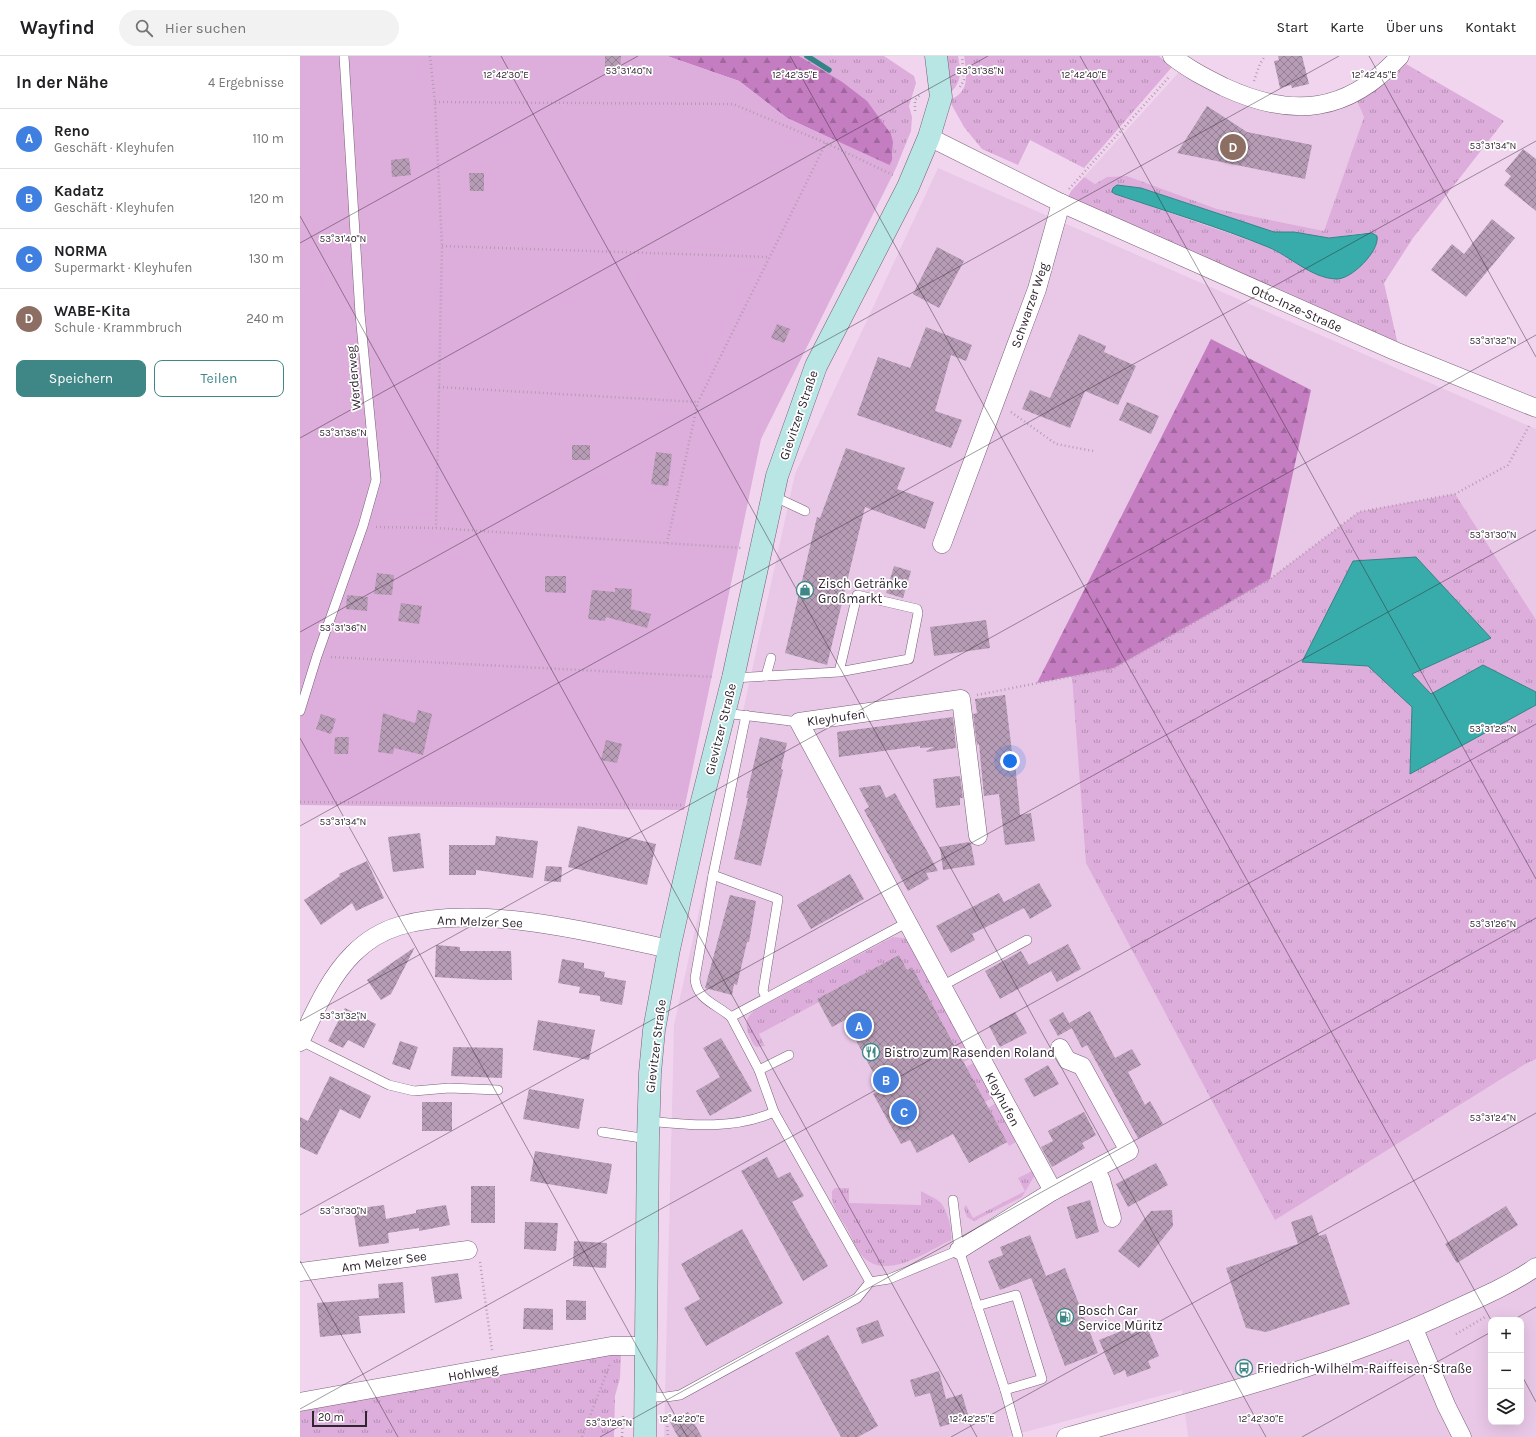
<!DOCTYPE html>
<html lang="de">
<head>
<meta charset="utf-8">
<style>
  body { margin:0; font-family:Karla,sans-serif; background:#f2f2f2; color:#202124 }
  .controls { position:absolute; right:12px; bottom:12px; display:grid; overflow:hidden; border-radius:8px; box-shadow:0 4px 16px #0002 }
  .controls button { width:36px; height:36px; display:grid; place-items:center; padding:0; border:0; border-bottom:1px solid #e0e0e0; background:#fff; color:#202124; font:20px sans-serif }
  .scale { position:absolute; left:12px; bottom:10px; width:55px; box-sizing:border-box; padding-left:4px; border:2px solid #302630; border-top:0; font-size:11px; line-height:14px; white-space:nowrap; color:#302630; -webkit-text-stroke:3px #fff; paint-order:stroke }
  .you { position:absolute; left:710px; top:705px; width:14px; height:14px; margin:-10px; border:3px solid #fff; border-radius:50%; background:#1a73e8; box-shadow:0 0 0 6px #1a73e833 }
  .badge { display:grid; place-items:center; width:26px; height:26px; border-radius:50%; background:#3f8786; color:#fff; font-size:13px; font-weight:700 }
  .pin { position:absolute; translate:-50% -50%; border:2px solid #fff; box-shadow:0 1px 4px #0006 }
  .list { margin:0; padding:0; list-style:none }
  h2 { display:flex; justify-content:space-between; align-items:center; height:52px; margin:0; padding:0 16px; font-size:17px }
  h2 small { font-size:13px; font-weight:400; color:#757577 }
  .list li { display:grid; grid-template-columns:26px 1fr auto; gap:12px; align-items:center; box-sizing:border-box; height:60px; padding:0 16px; border-top:1px solid #e0e0e0 }
  .list b { display:block; font-size:15px; white-space:nowrap }
  .list p { margin:0; font-size:13px; white-space:nowrap; color:#757577 }
  .list em { font-size:13px; font-style:normal; color:#757577 }
  .actions { display:flex; gap:8px; padding:12px 16px }
  .actions a { flex:1; padding:9px 0; border:1px solid #3f8786; border-radius:8px; text-align:center; font-size:14px; color:#3f8786 }
  .actions .main { background:#3f8786; color:#fff }
  .icon { flex:none; width:22px; height:22px; fill:none; stroke:currentColor; stroke-width:2; stroke-linecap:round; stroke-linejoin:round }
  .map { position:relative; flex:none; width:1236px; height:1381px; overflow:hidden }
  header { display:flex; align-items:center; gap:24px; box-sizing:border-box; height:56px; padding:0 20px; background:#fff; border-bottom:1px solid #e0e0e0 }
  header strong { font-size:19px }
  nav { display:flex; gap:22px; margin-inline-start:auto; font-size:14px }
  .search { width:280px; height:36px; background:#f2f2f2; display:flex; align-items:center; gap:10px; box-sizing:border-box; padding:0 14px; border-radius:22px; color:#757577; font-size:15px }
  main { display:flex }
  aside { flex:1; background:#fff }
  .map>svg:first-child { display:block }
  .built { fill:#e9c8e7; fill-rule:evenodd }
  .grass { fill:url(#grass-tufts); fill-rule:evenodd }
  .forest { fill:url(#forest-firs) }
  .garden { fill:#ddaddb }
  .water { fill:#37acaa; stroke:#358485 }
  .lines { fill:none; stroke-linecap:round; stroke-linejoin:round }
  .stream { stroke:#358485; stroke-width:5.5 }
  .building { fill:url(#building-cross-hatch) }
  .lane-casing { stroke:#785f77; stroke-width:10 }
  .street-casing { stroke:#785f77; stroke-width:19 }
  .secondary-casing { stroke:#785f77; stroke-width:23 }
  .path { stroke:#b39cb1; stroke-width:2.5; stroke-dasharray:1 3; stroke-linecap:butt }
  .lane { stroke:#fff; stroke-width:9 }
  .street { stroke:#fff; stroke-width:18 }
  .secondary { stroke:#b8e6e5; stroke-width:22 }
  .ticks { fill:none; stroke:#302630; stroke-width:1; stroke-opacity:0.45 }
  .labels { text-anchor:middle; stroke-width:3.5; stroke-linejoin:round; paint-order:stroke }
  .street-label { font-size:13px; fill:#302630; stroke:#fff }
  .poi-label { font-size:13px; fill:#302630; stroke:#fff; text-anchor:start }
  .ticks-label { font-size:10px; text-anchor:middle; fill:#302630; stroke:#fff; stroke-width:3.5; stroke-linejoin:round; paint-order:stroke }
</style>
</head>
<body>
<header>
<strong>Wayfind</strong>
<div class="search"><svg class="icon" aria-label="search" viewBox="0 0 24 24"><circle cx="10" cy="10" r="6"/><path d="M15 15l6 6"/></svg>Hier suchen</div>
<nav><a>Start</a><a>Karte</a><a>Über uns</a><a>Kontakt</a></nav>
</header>
<main>
<aside>
<h2>In der Nähe<small>4 Ergebnisse</small></h2>
<ul class="list">
<li><span class="badge" style="background:#3f7fe0">A</span><div><b>Reno</b><p>Geschäft · Kleyhufen</p></div><em>110 m</em></li>
<li><span class="badge" style="background:#3f7fe0">B</span><div><b>Kadatz</b><p>Geschäft · Kleyhufen</p></div><em>120 m</em></li>
<li><span class="badge" style="background:#3f7fe0">C</span><div><b>NORMA</b><p>Supermarkt · Kleyhufen</p></div><em>130 m</em></li>
<li><span class="badge" style="background:#8d6e63">D</span><div><b>WABE-Kita</b><p>Schule · Krammbruch</p></div><em>240 m</em></li>
</ul>
<div class="actions"><a class="main">Speichern</a><a>Teilen</a></div>
</aside>
<div class="map">
<svg width="1236" height="1381" viewBox="0 0 1236 1381">
  <defs>
    <pattern id="grass-tufts" width="24" height="20" patternUnits="userSpaceOnUse"><rect width="24" height="20" fill="#ddaddb"/><path d="M3 7l-1-3M5 7V3M7 7l1-3M15 17l-1-3M17 17v-4M19 17l1-3" fill="none" stroke="#b48db2"/></pattern>
    <pattern id="forest-firs" width="22" height="20" patternUnits="userSpaceOnUse"><rect width="22" height="20" fill="#c57dc2"/><path d="M5 1l3.5 6h-7zM16 11l3.5 6h-7z" fill="#a0669e"/></pattern>
    <pattern id="building-cross-hatch" width="8" height="8" patternUnits="userSpaceOnUse"><rect width="8" height="8" fill="#b79cb5"/><path d="M0 0l8 8M0 8l8-8" fill="none" stroke="#957f94"/></pattern>
  </defs>
  <rect width="100%" height="100%" fill="#f1d5ef"/>
  <g class="built">
    <path d="M880 15 965 54 998 60 1026 57 1057 45 1064 61 1024 175 917 153 827 120 807 121 795 128 784 121Z"/>
    <path d="M638 112 1236 373V1381H888L882 1334 707 1381H364L374 969 495 418ZM1191 1264H1221V1366H1191Z"/>
  </g>
  <g class="grass">
    <path d="M499 0H584L614 20 616 27 609 50 612 61 611 75 596 112 589 110C594 100 594 89 591 79L541 25Z"/>
    <path d="M645 0H658C661 15 662 25 651 36Z"/>
    <path d="M664 0H859L872 11 784 112 730 84 718 109 682 93 664 71 649 44C670 37 667 19 664 0Z"/>
    <path d="M1106 8 1204 65 1113 182 1084 227 1098 289 767 143 771 135 784 121 795 128 807 121 827 120 917 153 1024 175 1064 61 1057 45 1088 26ZM841 132 974 176H994L1029 182 1064 177 1022 221 969 191 815 138Z"/>
    <path d="M1155 438 1236 564V1003L1227 1007 975 1164 786 807 772 620 814 612 970 523 1059 456Z"/>
    <path d="M593 881 604 882 609 885 644 953 675 1000 664 1006 612 911 607 914 599 899 517 943 519 946 459 978 465 990 457 991 454 989C447 976 441 965 455 954Z"/>
    <path d="M677 1005 696 1040 685 1046 666 1011Z"/>
    <path d="M699 1045 735 1119 722 1141 674 1165 667 1161 664 1152 666 1149 673 1162 725 1135 718 1122 732 1115 716 1086 709 1090 688 1052Z"/>
    <path d="M535 1132H549V1147L621 1149V1135C627 1139 636 1142 641 1147 647 1154 653 1175 651 1184 628 1195 592 1221 568 1205 558 1199 553 1184 548 1174 541 1162 530 1149 532 1135Z"/>
    <path d="M302 1299H321L320 1322 315 1340 314 1381H0V1354Z"/>
  </g>
  <g class="forest">
    <path d="M367 0H499L541 25 567 45 591 78 593 86 592 104 589 110 487 62 439 25Z"/>
    <path d="M911 283 1011 334 970 523 814 612 737 627Z"/>
  </g>
  <path class="garden" d="M0 0H367L439 25 487 62 596 112 461 383 384 754 0 749Z"/>
  <g class="water">
    <path d="M817 129 841 132 974 176H994L1029 182 1072 177 1077 180C1080 195 1051 224 1036 223 1011 222 990 200 968 191 919 171 865 155 815 138L812 136 813 132Z"/>
    <path d="M1116 501 1191 582 1112 618 1131 638 1183 609 1236 636V649L1110 718 1112 651 1068 610 1002 606 1053 505Z"/>
  </g>
  <g class="lines">
    <path class="stream" d="M507 0 529 14"/>
  </g>
  <g class="building">
    <path d="M305 0H321L320 14 305 13Z"/>
    <path d="M978 0H1002L1009 28 992 32 991 29 980 32 974 5 979 4Z"/>
    <path d="M907 50 947 76 1012 89 1005 123 877 97Z"/>
    <path d="M1223 93 1236 103V155L1204 129 1211 120 1205 115Z"/>
    <path d="M109 102 111 119 92 121 91 104Z"/>
    <path d="M169 117H184V135H170Z"/>
    <path d="M1192 163 1215 182 1166 241 1131 214 1152 188 1164 198Z"/>
    <path d="M637 191 664 205 639 252 613 238Z"/>
    <path d="M477 268 490 273 484 287 471 282Z"/>
    <path d="M626 271 672 289 666 305 651 299 635 355 662 364 651 392 557 359 578 301 610 312Z"/>
    <path d="M779 278 806 290 804 296 836 310 818 349 785 335 770 372 722 353 730 334 750 342Z"/>
    <path d="M827 346 859 360 851 378 819 364Z"/>
    <rect x="272" y="389" width="18" height="15"/>
    <path d="M546 392 605 412 597 433 634 446 625 473 565 451 527 609 485 597 517 461 520 462Z"/>
    <path d="M356 396 372 398 368 430 351 428Z"/>
    <path d="M594 510 611 515 603 542 586 537Z"/>
    <path d="M77 517 94 519 92 539 74 538Z"/>
    <path d="M245 520H266V537L245 536Z"/>
    <path d="M315 532 332 533 331 553 351 558 347 572 306 561 305 565 288 563 292 534 315 536Z"/>
    <path d="M47 539 68 541 67 555 46 553Z"/>
    <path d="M101 547 122 550 119 568 98 565Z"/>
    <path d="M686 564 690 592 634 600 630 571Z"/>
    <path d="M705 639 712 696H714L720 759 731 757 735 785 705 789 699 738 684 740 679 688 677 689 673 658 677 657 675 643Z"/>
    <path d="M118 654 132 658 123 699 94 692 93 698 78 696 83 657 115 667Z"/>
    <path d="M21 658 36 663 31 678 16 673Z"/>
    <path d="M653 661 656 692 627 696 626 695 634 691 620 692V690L539 701 537 676Z"/>
    <path d="M35 681H49L48 698H34Z"/>
    <path d="M460 681 487 687 481 713 483 714 461 810 434 803 448 742H446Z"/>
    <path d="M306 684 322 688 317 707 301 704Z"/>
    <path d="M660 720 663 742H660V749L636 752 633 723Z"/>
    <path d="M580 729 586 742 595 737 638 815 626 817 629 823 608 835 564 754 569 751 559 732Z"/>
    <path d="M278 770 356 788 347 829 268 811Z"/>
    <path d="M120 777 124 812 93 816 88 781Z"/>
    <path d="M196 780 238 785 233 822 176 814V819H149V789H195Z"/>
    <path d="M669 786 671 788 675 809 643 814 640 791Z"/>
    <path d="M67 805 84 842 56 855 52 847 21 869 4 844 40 820 39 818Z"/>
    <path d="M246 810 262 811 261 826 244 825Z"/>
    <path d="M550 818 564 843 511 873 497 849Z"/>
    <path d="M739 827 752 850 730 863 724 852 672 878 675 884 651 897 636 870 699 837 704 846Z"/>
    <path d="M430 839 456 845 449 886H447L437 929 434 928 432 939 405 932Z"/>
    <path d="M768 888 781 913 757 926 751 915 700 943 685 915 721 895 729 909Z"/>
    <path d="M136 889 160 891V895H211L212 924H184L135 921Z"/>
    <path d="M115 891 91 938 81 944 67 924Z"/>
    <path d="M599 899 607 914 612 911 707 1086 669 1107 653 1078 617 1097 610 1084 601 1088 573 1038 582 1033 545 964 532 971 517 943Z"/>
    <path d="M262 903 284 907V912L305 916 304 921 326 925 322 949 300 945V940L279 937 280 931 258 927Z"/>
    <path d="M45 952 76 968 64 992 48 984 43 992 28 985Z"/>
    <path d="M790 955 815 1002 832 993 841 1009 828 1016 845 1049 850 1045 863 1068 838 1082 787 989 782 992 769 967Z"/>
    <path d="M715 956 727 977 700 991 689 970Z"/>
    <path d="M763 956 772 972 758 980 749 964Z"/>
    <path d="M238 964 295 974 289 1004 233 994Z"/>
    <path d="M421 982 452 1035 410 1060 396 1035 420 1021 403 992Z"/>
    <path d="M100 985 118 991 110 1014 92 1008Z"/>
    <path d="M153 991 203 992 202 1022 151 1020Z"/>
    <path d="M748 1009 759 1028 734 1041 724 1023Z"/>
    <path d="M30 1020 71 1040 60 1063 40 1053 17 1099 0 1091V1061L8 1065Z"/>
    <path d="M229 1033 284 1043 279 1073 223 1063Z"/>
    <rect x="122" y="1046" width="30" height="29"/>
    <path d="M784 1056 796 1079 782 1087 785 1092 752 1111 741 1091 753 1085 748 1075Z"/>
    <path d="M235 1095 312 1108 307 1138 230 1125Z"/>
    <path d="M467 1101 478 1122 490 1116 504 1140 492 1146 528 1210 503 1225 441 1115Z"/>
    <path d="M856 1107 868 1129 828 1151 816 1128Z"/>
    <rect x="171" y="1130" width="24" height="37"/>
    <path d="M790 1144 799 1176 776 1183 767 1151Z"/>
    <path d="M84 1149 86 1163 116 1157V1154L146 1149 150 1169 119 1175V1172L88 1177 89 1187 59 1191 53 1153Z"/>
    <path d="M1206 1150 1218 1169 1157 1207 1145 1188Z"/>
    <path d="M872 1154 873 1170 839 1212 818 1195 851 1155Z"/>
    <path d="M1012 1159 1019 1180 1026 1178 1050 1248 966 1276 946 1272 926 1212 998 1188 991 1166Z"/>
    <path d="M225 1166 258 1167 256 1195 224 1193Z"/>
    <path d="M442 1173 483 1247 406 1290 384 1252 400 1243 381 1208Z"/>
    <path d="M730 1179 746 1220 765 1212 798 1297 765 1310 731 1222 700 1234 688 1205 703 1199 700 1191Z"/>
    <path d="M274 1185 307 1187 306 1212 273 1210Z"/>
    <path d="M158 1217 162 1243 135 1247 131 1221Z"/>
    <path d="M103 1226 105 1257 59 1260 61 1277 20 1281 17 1247 79 1242 78 1228Z"/>
    <path d="M266 1244 286 1245V1264H266Z"/>
    <path d="M224 1252 253 1253V1274L223 1273Z"/>
    <path d="M578 1264 584 1280 562 1288 556 1272Z"/>
    <path d="M847 1271 859 1300 848 1305 851 1312 827 1321 825 1314 814 1319 799 1284 829 1272 831 1278Z"/>
    <path d="M528 1279 578 1370 558 1381H541L495 1297Z"/>
    <path d="M639 1315 646 1343 662 1338 669 1362 640 1371 630 1337 615 1341 610 1324Z"/>
    <path d="M388 1356 402 1381H378L370 1366Z"/>
  </g>
  <g class="lines">
    <g class="lane-casing">
      <g id="lane">
        <path d="M473 440 505 455"/>
        <path d="M466 620 471 602"/>
        <path d="M433 622 539 616 557 539 617 553 618 557 609 603 539 616"/>
        <path d="M0 655 17 600 63 470 76 424 60 258 44 0"/>
        <path d="M424 657 499 666"/>
        <path d="M413 819 478 843 463 935 466 941"/>
        <path d="M642 930 727 884"/>
        <path d="M431 961C417 948 396 944 395 922L413 819 446 659"/>
        <path d="M1 985 89 1029 114 1035 149 1032 198 1034"/>
        <path d="M459 1014 489 999"/>
        <path d="M474 1056 459 1014 431 961 608 866"/>
        <path d="M348 1065C390 1069 434 1074 474 1056L570 1226 589 1223 659 1194 705 1334 718 1381"/>
        <path d="M302 1076 348 1083"/>
        <path d="M653 1144 659 1194"/>
        <path d="M677 1250 716 1239 742 1323 705 1334"/>
        <path d="M346 1341H366L380 1339 557 1242 570 1226"/>
      </g>
    </g>
    <g class="street-casing">
      <g id="street">
        <path d="M872 0C888 13 906 22 924 31 993 63 1048 57 1100 0"/>
        <path d="M629 81 761 147 1095 295 1236 352"/>
        <path d="M642 488 737 233 761 147"/>
        <path d="M678 780 661 643 499 666 753 1135"/>
        <path d="M0 986C15 955 29 922 53 898 65 886 82 875 99 870 176 847 292 876 369 893"/>
        <path d="M795 1113 801 1124 812 1162"/>
        <path d="M659 1194 753 1135 829 1095 782 1010 767 1004 760 992"/>
        <path d="M0 1216 168 1194"/>
        <path d="M1114 1273 1146 1349 1162 1381"/>
        <path d="M0 1346 311 1290H346"/>
        <path d="M766 1381C896 1343 1031 1313 1153 1254 1182 1241 1210 1229 1236 1211"/>
      </g>
    </g>
    <g class="secondary-casing">
      <path id="secondary" d="M345 1381 348 1083 350 1017 354 974 369 893 401 749 433 622 477 420 516 310 608 131 629 81 641 41 636 0"/>
    </g>
    <g class="path">
      <path d="M130 0 135 46 142 190 136 472"/>
      <path d="M954 25 960 8 965 0"/>
      <path d="M660 31 664 24 662 0"/>
      <path d="M135 46 433 48 526 87 593 119"/>
      <path d="M615 55V44L620 39"/>
      <path d="M769 133 870 20"/>
      <path d="M142 190 469 201"/>
      <path d="M139 331 398 346"/>
      <path d="M711 356 756 388 793 395"/>
      <path d="M76 471 136 472 442 492"/>
      <path d="M367 487 398 346 526 87"/>
      <path d="M31 601 414 621"/>
      <path d="M677 639 814 612 970 523 1059 456 1155 438 1208 409 1230 368"/>
      <path d="M0 746 381 749"/>
      <path d="M180 1206 192 1294"/>
      <path d="M1156 1278 1187 1260"/>
      <path d="M1064 1313 1092 1304"/>
      <path d="M367 1366 368 1381"/>
      <path d="M282 1381 310 1308"/>
      <path d="M322 1381 323 1360"/>
    </g>
    <use href="#lane" class="lane"/>
    <use href="#street" class="street"/>
    <use href="#secondary" class="secondary"/>
  </g>
  <path class="ticks" d="M201 0 966 1381M490 0 1191 1264M780 0 1236 823M1069 0 1236 301M0 160 677 1381M0 187 338 0M0 382 688 0M0 576 1039 0M0 682 387 1381M0 770 1236 85M0 965 1236 279M0 1159 1236 474M0 1205 98 1381M1213 1264 1236 1251M1221 1318 1236 1346M0 1353 1236 668M300 1381 1236 862M651 1381 1236 1057M1002 1381 1191 1276"/>
  <defs>
    <g id="shop-ring" transform="scale(0.9)"><circle r="9.5" fill="#fff" stroke="#3f8786" stroke-width="1.5"/><path d="M-5-2.5h2.3a2.7 3.5 0 0 1 5.4 0H5L5.5 6h-11ZM-1.5-2.5h3a1.5 2.3 0 0 0-3 0Z" fill="#3f8786"/></g>
    <g id="restaurant-ring" transform="scale(0.9)"><circle r="9.5" fill="#fff" stroke="#3f8786" stroke-width="1.5"/><path d="M-5-6h1v4h1v-4h1v4h1v-4h1v5L-1.5 .5V6h-2V.5L-5-1ZM5-6V6H3V1.5H1.5Q1.5-4 5-6Z" fill="#3f8786"/></g>
    <g id="fuel-ring" transform="scale(0.9)"><circle r="9.5" fill="#fff" stroke="#3f8786" stroke-width="1.5"/><path d="M-5.5-6h7V0h2V4h1.3V-2.5L3-4.5l.8-.8L6-3V5H2.5V1h-1V6h-7ZM-4.2-4.7v3.2H.2V-4.7Z" fill="#3f8786"/></g>
    <g id="bus-ring" transform="scale(0.9)"><circle r="9.5" fill="#fff" stroke="#3f8786" stroke-width="1.5"/><path d="M-5-6H5V4H4V6H2V4H-2V6H-4V4H-5ZM-3.5-4V0h7V-4ZM-3.5 1.2v1.5H-2V1.2ZM2 1.2v1.5H3.5V1.2Z" fill="#3f8786"/></g>
  </defs>
  <g fill-rule="evenodd">
    <use href="#shop-ring" x="505" y="534"/>
    <use href="#restaurant-ring" x="571" y="996"/>
    <use href="#fuel-ring" x="765" y="1261"/>
    <use href="#bus-ring" x="944" y="1312"/>
  </g>
  <g class="labels">
    <g class="street-label">
      <text transform="translate(729 249) rotate(-71)" y="5">Schwarzer Weg</text>
      <text transform="translate(997 252) rotate(24)" y="5">Otto-Inze-Straße</text>
      <text transform="translate(53 322) rotate(-95)" y="5">Werderweg</text>
      <text transform="translate(498 359) rotate(-71)" y="5">Gievitzer Straße</text>
      <text transform="translate(536 661) rotate(-8)" y="5">Kleyhufen</text>
      <text transform="translate(420 673) rotate(-76)" y="5">Gievitzer Straße</text>
      <text transform="translate(180 865) rotate(2)" y="5">Am Melzer See</text>
      <text transform="translate(355 990) rotate(-83)" y="5">Gievitzer Straße</text>
      <text transform="translate(703 1043) rotate(62)" y="5">Kleyhufen</text>
      <text transform="translate(84 1205) rotate(-8)" y="5">Am Melzer See</text>
      <text transform="translate(173 1316) rotate(-10)" y="5">Hohlweg</text>
    </g>
    <g class="poi-label">
      <text x="518" y="532">Zisch Getränke<tspan x="518" dy="15">Großmarkt</tspan></text>
      <text x="584" y="1001">Bistro zum Rasenden Roland</text>
      <text x="778" y="1259">Bosch Car<tspan x="778" dy="15">Service Müritz</tspan></text>
      <text x="957" y="1317">Friedrich-Wilhelm-Raiffeisen-Straße</text>
    </g>
  </g>
  <g class="ticks-label">
    <text x="329" y="18">53°31'40"N</text>
    <text x="680" y="18">53°31'38"N</text>
    <text x="206" y="22">12°42'30"E</text>
    <text x="495" y="22">12°42'35"E</text>
    <text x="784" y="22">12°42'40"E</text>
    <text x="1074" y="22">12°42'45"E</text>
    <text x="1193" y="93">53°31'34"N</text>
    <text x="43" y="186">53°31'40"N</text>
    <text x="1193" y="288">53°31'32"N</text>
    <text x="43" y="380">53°31'38"N</text>
    <text x="1193" y="482">53°31'30"N</text>
    <text x="43" y="575">53°31'36"N</text>
    <text x="1193" y="676">53°31'28"N</text>
    <text x="43" y="769">53°31'34"N</text>
    <text x="1193" y="871">53°31'26"N</text>
    <text x="43" y="963">53°31'32"N</text>
    <text x="1193" y="1065">53°31'24"N</text>
    <text x="43" y="1158">53°31'30"N</text>
    <text x="382" y="1366">12°42'20"E</text>
    <text x="672" y="1366">12°42'25"E</text>
    <text x="961" y="1366">12°42'30"E</text>
    <text x="309" y="1370">53°31'26"N</text>
  </g>
</svg>
<div class="controls">
<button>+</button>
<button>−</button>
<button><svg class="icon" aria-label="layers" viewBox="0 0 24 24"><path d="M12 4l9 5-9 5-9-5zM3 14l9 5 9-5"/></svg></button>
</div>
<div class="scale">20 m</div>
<div class="you"></div>
<div class="pin badge" style="left:559px;top:970px;background:#3f7fe0">A</div>
<div class="pin badge" style="left:586px;top:1024px;background:#3f7fe0">B</div>
<div class="pin badge" style="left:604px;top:1056px;background:#3f7fe0">C</div>
<div class="pin badge" style="left:933px;top:91px;background:#8d6e63">D</div>
</div>
</main>
</body>
</html>
